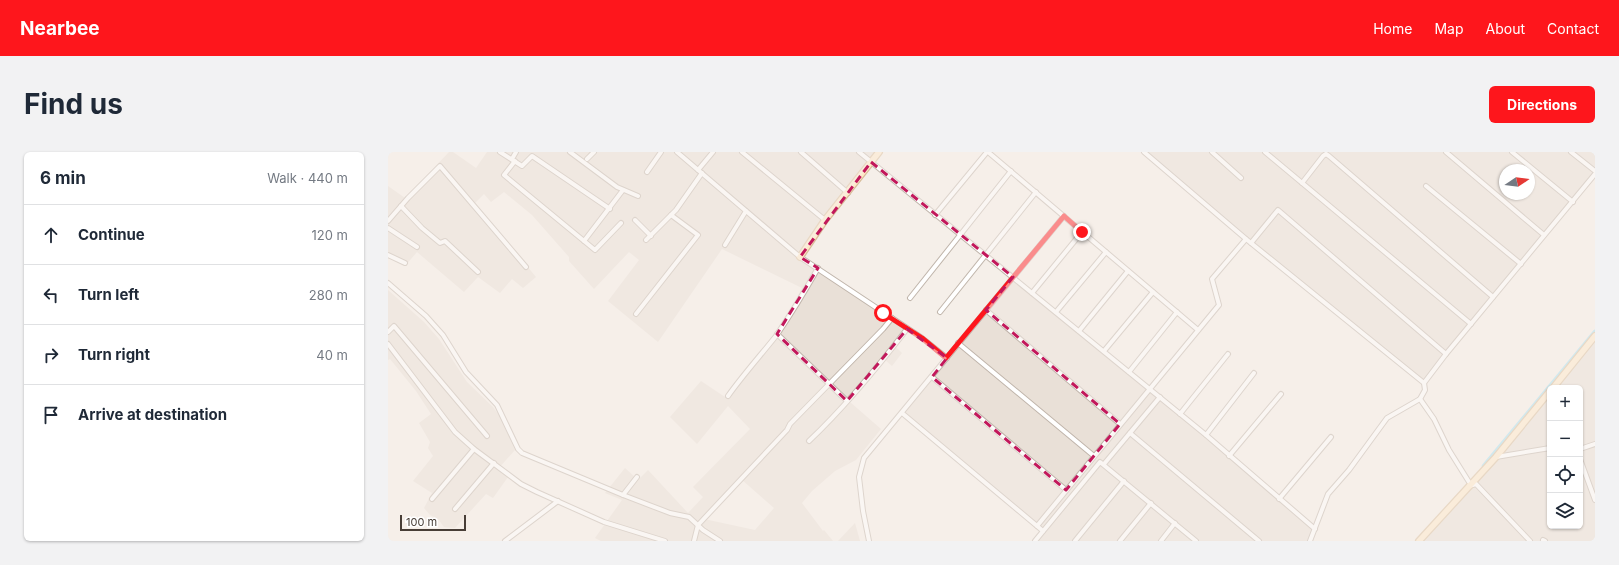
<!DOCTYPE html>
<html lang="en">
<head>
<meta charset="utf-8">
<style>
  body { margin:0; font-family:Inter,sans-serif; background:#f2f2f3; color:#1f2937 }
  .controls { position:absolute; right:12px; bottom:12px; display:grid; overflow:hidden; border-radius:6px; box-shadow:0 1px 3px #0004 }
  .controls button { width:36px; height:36px; display:grid; place-items:center; padding:0; border:0; border-bottom:1px solid #e0e1e3; background:#fff; color:#1f2937; font:20px sans-serif }
  .compass { position:absolute; left:1111px; top:12px; width:36px; height:36px; border-radius:50%; background:#fff; box-shadow:0 1px 3px #0004; rotate:77deg }
  .scale { position:absolute; left:12px; bottom:10px; width:66px; box-sizing:border-box; padding-left:4px; border:2px solid #483e37; border-top:0; font-size:11px; line-height:14px; white-space:nowrap; color:#483e37; -webkit-text-stroke:3px #fff; paint-order:stroke }
  .stop { position:absolute; width:12px; height:12px; margin:-9px; border:3px solid #fe161c; border-radius:50%; background:#fff }
  .stop.end { background:#fe161c; border-color:#fff; box-shadow:0 1px 4px #0008 }
  .list { margin:0; padding:0; list-style:none }
  h2 { display:flex; justify-content:space-between; align-items:center; height:52px; margin:0; padding:0 16px; font-size:17px }
  h2 small { font-size:13px; font-weight:400; color:#747a83 }
  .list li { display:grid; grid-template-columns:26px 1fr auto; gap:12px; align-items:center; box-sizing:border-box; height:60px; padding:0 16px; border-top:1px solid #e0e1e3 }
  .list b { display:block; font-size:15px; white-space:nowrap }
  .list em { font-size:13px; font-style:normal; color:#747a83 }
  .icon { flex:none; width:22px; height:22px; fill:none; stroke:currentColor; stroke-width:2; stroke-linecap:round; stroke-linejoin:round }
  .map { position:relative; flex:none; width:1207px; height:389px; overflow:hidden; border-radius:6px }
  header { display:flex; align-items:center; gap:24px; box-sizing:border-box; height:56px; padding:0 20px; background:#fe161c; color:#fff }
  header strong { font-size:19px }
  nav { display:flex; gap:22px; margin-inline-start:auto; font-size:14px }
  .intro { display:flex; align-items:center; justify-content:space-between; box-sizing:border-box; height:96px; padding:0 24px }
  h1 { margin:0; font-size:28px }
  .button { padding:10px 18px; border-radius:6px; background:#fe161c; color:#fff; font-size:14px; font-weight:700 }
  main { display:flex; gap:24px; padding:0 24px }
  aside { flex:1; background:#fff; border-radius:6px; box-shadow:0 1px 3px #0004 }
  .map>svg:first-child { display:block }
  .residential { fill:#e9e0d7; fill-rule:evenodd }
  .lines { fill:none; stroke-linecap:round; stroke-linejoin:round }
  .canal { stroke:#a4e0f2; stroke-width:4.5 }
  .street-casing { stroke:#c0b5ab; stroke-width:6 }
  .secondary-casing { stroke:#d8bd9a; stroke-width:8 }
  .street { stroke:#fff; stroke-width:4 }
  .secondary { stroke:#ffe8c8; stroke-width:5.5 }
  .route { stroke:#fe161c; stroke-width:5 }
  .marked { fill:none; stroke:#c2185b; stroke-width:3; stroke-dasharray:8 5; stroke-linejoin:round }
</style>
</head>
<body>
<header>
<strong>Nearbee</strong>
<nav><a>Home</a><a>Map</a><a>About</a><a>Contact</a></nav>
</header>
<div class="intro"><h1>Find us</h1><a class="button">Directions</a></div>
<main>
<aside>
<h2>6 min<small>Walk · 440 m</small></h2>
<ul class="list">
<li><svg class="icon" aria-label="ahead" viewBox="0 0 24 24"><path d="M12 20V5M6 11l6-6 6 6"/></svg><div><b>Continue</b></div><em>120 m</em></li>
<li><svg class="icon" aria-label="left" viewBox="0 0 24 24"><path d="M17 20v-9H6M10 6l-5 5 5 5"/></svg><div><b>Turn left</b></div><em>280 m</em></li>
<li><svg class="icon" aria-label="right" viewBox="0 0 24 24"><path d="M7 20v-9h11M14 6l5 5-5 5"/></svg><div><b>Turn right</b></div><em>40 m</em></li>
<li><svg class="icon" aria-label="arrive" viewBox="0 0 24 24"><path d="M6 21V4h12l-3 4 3 4H6"/></svg><div><b>Arrive at destination</b></div></li>
</ul>
</aside>
<div class="map">
<svg width="1207" height="389" viewBox="0 0 1207 389">
  <rect width="100%" height="100%" fill="#f5efe9"/>
  <g class="residential">
    <path d="M61 0H65L88 16 99 0H491L412 105 518 176 508 195 514 201 504 214 496 207 462 250 493 277 468 308 447 319 424 339 414 351 435 379 436 378 445 389H213L207 386 234 348 217 341 237 316 250 328 260 318 300 361 315 345 305 335 362 277 340 254 309 292 282 265 313 229 337 245 396 170 414 136 334 97 270 190 220 149 251 108 241 100 206 137 181 109V105L144 63 116 40 103 50 96 42 87 51 148 125 135 136 124 127 112 141 90 125 76 140 29 100 17 114 0 106V34L17 46ZM353 327 386 356 367 378 316 367Z"/>
    <path d="M756 0H1207V22L1036 231ZM1117 18H1141V42H1117Z"/>
    <path d="M625 125 691 179 927 377 922 389H647L655 379 514 261Z"/>
    <path d="M0 138 36 170 51 187 79 230 105 255 113 266 127 298 110 317 120 325 105 346 98 342 67 376 56 375 50 367 42 363 36 356 44 341 25 329 45 304 40 296 42 290 31 271 43 262 28 239 2 207 0 208Z"/>
    <path d="M1207 184V389H1031L1162 239V374H1192V236H1165Z"/>
    <path d="M467 371 472 389H450Z"/>
  </g>
  <g class="lines">
    <path class="canal" d="M1096 314 1207 180"/>
    <g class="street-casing">
      <g id="street">
        <path d="M112 0 134 14 144 4 222 57"/>
        <path d="M182 0 229 35 250 44"/>
        <path d="M289 0 412 105 534 186 559 206"/>
        <path d="M354 0 437 68"/>
        <path d="M413 0 460 41"/>
        <path d="M471 0 818 283 927 377"/>
        <path d="M600 0 810 178"/>
        <path d="M756 0 858 87 1036 231"/>
        <path d="M824 0 853 26"/>
        <path d="M877 0 1083 172"/>
        <path d="M1058 0 1156 83"/>
        <path d="M1124 0 1185 50"/>
        <path d="M1183 0 1207 19"/>
        <path d="M124 7 128 0"/>
        <path d="M199 7 206 0"/>
        <path d="M127 9 116 23 207 98 233 71"/>
        <path d="M310 18 325 0"/>
        <path d="M259 20 273 0"/>
        <path d="M914 31 935 4 938 2 941 4 1105 145"/>
        <path d="M1038 34 1133 112"/>
        <path d="M13 54 34 76 52 91 57 89 90 120"/>
        <path d="M547 63 599 0"/>
        <path d="M247 68 263 84"/>
        <path d="M0 69 20 46 52 14 138 115"/>
        <path d="M0 76 29 95"/>
        <path d="M258 88 288 58 314 21"/>
        <path d="M196 89 235 38"/>
        <path d="M863 91 890 58 1058 202"/>
        <path d="M337 93 358 59"/>
        <path d="M0 103 17 111"/>
        <path d="M0 131 38 164 55 183 78 220 109 253 130 297 134 301 235 343 282 361 301 365 315 378 332 389"/>
        <path d="M644 141 694 80"/>
        <path d="M522 146 623 19"/>
        <path d="M598 158 732 272"/>
        <path d="M552 160 648 40"/>
        <path d="M668 160 718 100"/>
        <path d="M248 162 310 83 283 63"/>
        <path d="M691 179 740 119"/>
        <path d="M0 180 6 174 99 284"/>
        <path d="M389 182 459 249"/>
        <path d="M570 191 706 304"/>
        <path d="M0 192 67 280 86 297 133 332 149 340 216 370 277 389"/>
        <path d="M716 199 765 140"/>
        <path d="M741 220 789 160"/>
        <path d="M544 225 678 338"/>
        <path d="M340 244C355 223 372 204 388 184 403 162 417 139 430 116"/>
        <path d="M1032 247 1046 267 1061 298 1081 330"/>
        <path d="M514 261 655 379"/>
        <path d="M792 262 840 202"/>
        <path d="M742 281 871 389"/>
        <path d="M818 283 866 221"/>
        <path d="M421 289C457 255 489 216 519 177"/>
        <path d="M1192 297 1207 292"/>
        <path d="M841 304 893 242"/>
        <path d="M1108 305 1162 296"/>
        <path d="M1192 307 1207 348"/>
        <path d="M716 312 772 245"/>
        <path d="M1081 334 1088 332 1142 389"/>
        <path d="M235 343 249 325"/>
        <path d="M44 347 86 297"/>
        <path d="M891 347 943 285"/>
        <path d="M67 357 106 311"/>
        <path d="M649 374 831 153 824 127 858 87"/>
        <path d="M1155 388 1157 389"/>
        <path d="M117 389 170 349"/>
        <path d="M306 389 310 373 399 278 402 272 495 177 504 166"/>
        <path d="M481 389 475 359 471 325 476 306 676 64"/>
        <path d="M647 389 712 310 808 389"/>
        <path d="M687 389 736 329"/>
        <path d="M732 389 763 351"/>
        <path d="M773 389 787 371"/>
        <path d="M922 389 940 342 961 318 999 266 1032 247 1037 238 1036 231 1058 202 1207 22"/>
      </g>
    </g>
    <g class="secondary-casing">
      <g id="secondary">
        <path d="M412 105 437 68 491 0"/>
        <path d="M1165 236 1207 184"/>
        <path d="M1031 389 1108 305 1162 239"/>
      </g>
    </g>
    <use href="#street" class="street"/>
    <use href="#secondary" class="secondary"/>
  </g>
  <g class="lines">
    <path class="route" d="M495 161 534 186 558 206 676 64 694 80"/>
  </g>
  <path d="M0 0H1207V389H0ZM483 10 625 125 598 158 732 272 678 338 544 225 559 206 519 177 459 249 389 182 430 116 412 105Z" fill="#f5efe9" fill-opacity=".55" fill-rule="evenodd"/>
  <path class="marked" d="M483 10 625 125 598 158 732 272 678 338 544 225 559 206 519 177 459 249 389 182 430 116 412 105Z"/>
</svg>
<div class="controls">
<button>+</button>
<button>−</button>
<button><svg class="icon" aria-label="locate" viewBox="0 0 24 24"><circle cx="12" cy="12" r="6"/><path d="M12 2v4M12 18v4M2 12h4M18 12h4"/></svg></button>
<button><svg class="icon" aria-label="layers" viewBox="0 0 24 24"><path d="M12 4l9 5-9 5-9-5zM3 14l9 5 9-5"/></svg></button>
</div>
<svg class="compass" viewBox="-18 -18 36 36"><path d="M0-13l5 13h-10z" fill="#e53935"/><path d="M0 13l5-13h-10z" fill="#747a83"/></svg>
<div class="scale">100 m</div>
<div class="stop" style="left:495px;top:161px"></div>
<div class="stop end" style="left:694px;top:80px"></div>
</div>
</main>
</body>
</html>
